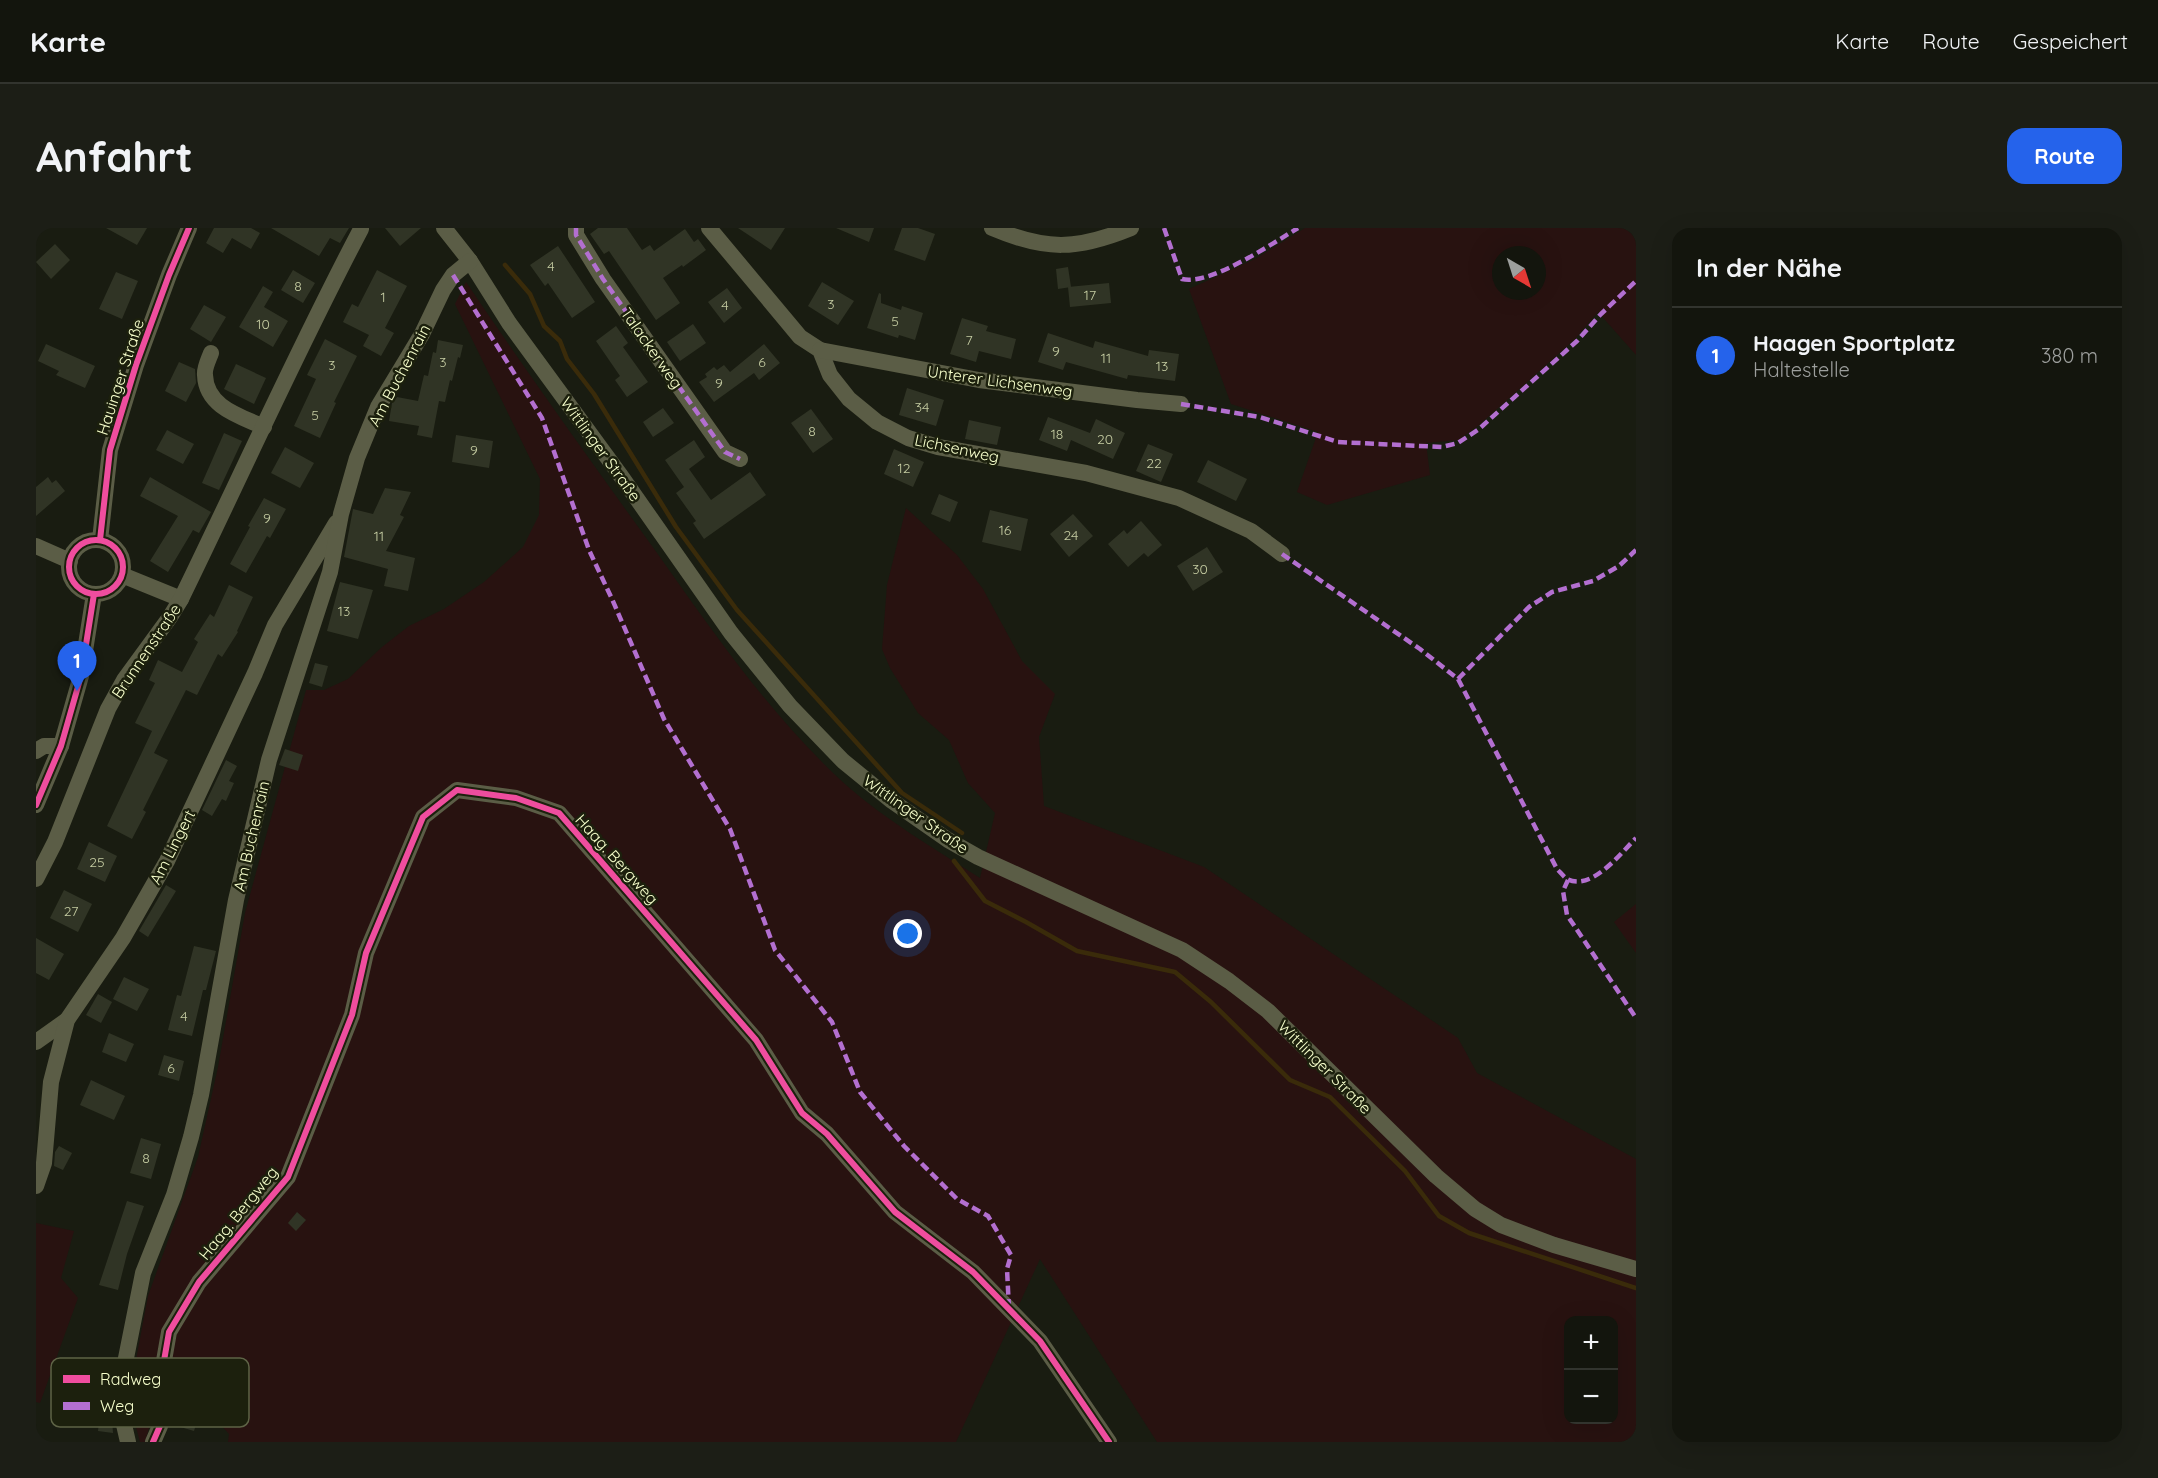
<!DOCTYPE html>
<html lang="de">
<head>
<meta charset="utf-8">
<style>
  body { margin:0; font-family:Quicksand,sans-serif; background:#1c1e16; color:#f1f3f6 }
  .controls { position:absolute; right:18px; bottom:18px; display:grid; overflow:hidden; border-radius:12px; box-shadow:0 6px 24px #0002 }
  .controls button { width:54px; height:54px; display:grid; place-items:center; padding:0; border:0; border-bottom:2px solid #32342e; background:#13150d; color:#f1f3f6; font:30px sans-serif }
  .compass { position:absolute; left:1456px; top:18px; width:54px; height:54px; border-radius:50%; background:#13150d; box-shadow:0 6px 24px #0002; rotate:141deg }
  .you { position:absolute; left:872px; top:706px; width:21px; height:21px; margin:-15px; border:4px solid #fff; border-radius:50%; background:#1a73e8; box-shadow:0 0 0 9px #1a73e833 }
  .badge { display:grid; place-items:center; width:39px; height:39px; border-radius:50%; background:#2563eb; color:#fff; font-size:20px; font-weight:700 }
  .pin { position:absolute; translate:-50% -50px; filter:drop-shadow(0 2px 3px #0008) }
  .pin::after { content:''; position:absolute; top:32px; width:21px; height:18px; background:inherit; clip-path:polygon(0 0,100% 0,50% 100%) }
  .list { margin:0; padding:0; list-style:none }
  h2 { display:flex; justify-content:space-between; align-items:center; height:78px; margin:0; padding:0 24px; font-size:26px }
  h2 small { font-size:20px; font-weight:400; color:#9d9f9d }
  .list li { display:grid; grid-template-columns:39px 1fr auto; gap:18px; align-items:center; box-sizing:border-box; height:96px; padding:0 24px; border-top:2px solid #32342e }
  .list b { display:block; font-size:22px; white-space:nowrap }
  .list p { margin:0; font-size:20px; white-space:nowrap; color:#9d9f9d }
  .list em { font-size:20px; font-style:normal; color:#9d9f9d }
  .map { position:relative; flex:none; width:1600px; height:1214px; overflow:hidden; border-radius:18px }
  header { display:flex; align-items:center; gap:36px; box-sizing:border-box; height:84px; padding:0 30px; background:#13150d; border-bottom:2px solid #32342e }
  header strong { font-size:28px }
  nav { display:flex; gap:33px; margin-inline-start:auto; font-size:21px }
  .intro { display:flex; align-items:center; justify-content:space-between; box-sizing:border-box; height:144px; padding:0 36px }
  h1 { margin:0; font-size:42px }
  .button { padding:15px 27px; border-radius:18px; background:#2563eb; color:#fff; font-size:21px; font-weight:700 }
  main { display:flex; gap:36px; padding:0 36px }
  aside { flex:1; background:#13150d; border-radius:18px; box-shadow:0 6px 24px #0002 }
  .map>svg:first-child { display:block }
  .green { fill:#281210; fill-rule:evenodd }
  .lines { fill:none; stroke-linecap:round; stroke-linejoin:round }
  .stream { stroke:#3a2b0a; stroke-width:4.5 }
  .building { fill:#303425 }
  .minor { stroke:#5b5d46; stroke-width:16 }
  .quiet { stroke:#b36fd0; stroke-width:4.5; stroke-dasharray:9 4.5; stroke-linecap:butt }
  .cycleway-casing { stroke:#1c200d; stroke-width:10 }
  .cycleway { stroke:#ef4d9e; stroke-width:6 }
  .labels { text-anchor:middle; stroke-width:5; stroke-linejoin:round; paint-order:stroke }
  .number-label { font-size:14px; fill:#c5cca2 }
  .street-label { font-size:16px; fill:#f7ffcc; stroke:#1c200d }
  .key { fill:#1c200d; stroke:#5e6346; stroke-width:1.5 }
  .key-label { font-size:16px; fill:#f7ffcc }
</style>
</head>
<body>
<header>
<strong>Karte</strong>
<nav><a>Karte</a><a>Route</a><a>Gespeichert</a></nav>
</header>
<div class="intro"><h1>Anfahrt</h1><a class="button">Route</a></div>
<main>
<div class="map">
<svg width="1600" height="1214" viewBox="0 0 1600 1214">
  <rect width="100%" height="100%" fill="#191c11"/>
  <g class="green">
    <path d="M1269 0H1600V127L1562 84 1539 111 1442 198 1422 212 1390 215 1394 247 1291 277 1261 264 1282 204 1195 176 1153 61 1219 31ZM1465 27H1501V63H1465Z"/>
    <path d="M430 54C490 143 553 231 616 318 675 401 734 488 810 557 851 593 899 621 944 650L959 585 932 555 913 512 882 485 854 440 846 421 851 357 870 280 921 327 947 361 986 433 1019 466 1003 509 1008 578 1168 639 1422 810 1441 845 1600 931V1214H1121L1004 1031 920 1214H192L193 1206 143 1151 123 1137 115 1193 109 1214H104L96 1184 100 1132 112 1068 162 929 182 839 209 685 270 462H288L312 451 346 419 373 398 408 381 448 354 487 319 503 287 504 251 419 76ZM1532 1092H1578V1192H1532Z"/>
    <path d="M1600 676V725L1578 694Z"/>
    <path d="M0 995 38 1003 25 1050 42 1070 4 1175 0 1174Z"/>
  </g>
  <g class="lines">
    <g class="stream">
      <path d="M469 37 494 66 508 98 524 113 531 131 558 166 640 299 701 382 866 565 926 605"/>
      <path d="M918 633 949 673 990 694 1041 723 1139 744 1175 774 1254 852 1294 869 1369 943 1403 988 1433 1005 1600 1060"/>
    </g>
  </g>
  <g class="building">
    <path d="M70 0H111L101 17Z"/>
    <path d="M178 0H215L224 5 215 21 196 10 187 25 170 15Z"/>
    <path d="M235 0H313L304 15 294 10 283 28Z"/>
    <path d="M349 0H385L364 18Z"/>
    <path d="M562 0H591L606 22 614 17 618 23 649 1 658 14 662 11 670 22 647 39 646 37 627 50 644 75 620 92 573 23 568 26 554 6Z"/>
    <path d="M702 0H749L735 22Z"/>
    <path d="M800 0H838L833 14Z"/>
    <path d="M866 0H882L899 6 889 33 858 22Z"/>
    <path d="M19 16 34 32 15 51 0 34Z"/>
    <path d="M522 18 559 74 536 90 512 55 509 58 494 37Z"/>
    <path d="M1032 39 1035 59 1022 61 1020 41Z"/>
    <path d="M257 42 279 55 267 75 245 62Z"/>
    <path d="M341 42 371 58 349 100 358 105 345 128 327 118 333 107 307 94 316 76 322 79Z"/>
    <path d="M80 44 102 53 86 91 63 81Z"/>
    <path d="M786 54 818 73 802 97 772 78Z"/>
    <path d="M1073 55 1075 75 1034 79 1032 59Z"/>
    <path d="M227 58 237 64 228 79 252 93 237 119 203 99Z"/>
    <path d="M691 60 706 80 688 95 672 74Z"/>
    <path d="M843 65 845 66V75L865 82 866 78 887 85 879 112 863 107 862 110 831 100Z"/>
    <path d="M168 77 190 89 175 114 154 101Z"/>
    <path d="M926 90 952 98 950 103 980 111 975 131 943 123 940 134 914 126Z"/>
    <path d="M657 96 670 115 644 133 631 114Z"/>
    <path d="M580 98 592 115 587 119 612 154 591 169 579 152 584 148 560 113Z"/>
    <path d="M1012 105 1057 120 1059 113 1112 128 1113 122 1143 126 1139 153 1092 147 1091 151 1030 134 1027 142 1002 134Z"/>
    <path d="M289 111 321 128 298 174 300 175 284 210 258 198 280 151 271 147Z"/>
    <path d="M402 112 427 117 424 130 422 129 416 153 414 152 409 174 403 173 396 210 381 207 383 198 353 193 356 175 361 169 382 173 388 147 392 148 397 124 400 125Z"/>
    <path d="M10 116 59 138 49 160 20 147 23 143 2 133Z"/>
    <path d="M728 116 744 135 723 152 718 145 678 174 663 154 671 149 669 146 678 139 681 142 688 137 694 144Z"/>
    <path d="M143 134 159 141 160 155 150 174 129 163Z"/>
    <path d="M200 136 230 150 218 176 188 161Z"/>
    <path d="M871 160 908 172 900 198 863 187Z"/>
    <path d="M627 180 638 195 617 209 607 194Z"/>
    <path d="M775 181 797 211 777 225 755 195Z"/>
    <path d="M1012 189 1054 205 1060 191 1089 205 1077 231 1035 212 1031 223 1003 212Z"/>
    <path d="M933 192 965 199 961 217 929 211Z"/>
    <path d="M131 202 158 216 147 236 120 222Z"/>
    <path d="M188 205 206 213 183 262 166 255Z"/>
    <path d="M420 207 457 213 453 240 416 234Z"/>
    <path d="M658 212 669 229 653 241 675 272 714 244 730 267 668 311 657 295 660 293 640 265 648 259 629 232Z"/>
    <path d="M1112 216 1137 226 1125 254 1100 243Z"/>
    <path d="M249 219 278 235 264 260 235 245Z"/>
    <path d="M858 221 888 234 877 259 848 246Z"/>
    <path d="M1172 232 1211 251 1200 273 1161 254Z"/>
    <path d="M12 249 16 255 20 252 29 263 0 288V259Z"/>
    <path d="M114 249 175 284 163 305 157 302 132 344 114 333 142 288 104 268Z"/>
    <path d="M349 260 375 264 364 287 368 289 350 323 379 330 372 363 348 358 352 341 308 329 317 281 337 286Z"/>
    <path d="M903 266 922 274 914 294 895 286Z"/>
    <path d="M228 270 250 281 234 310 231 308 210 345 194 336 214 299 212 298Z"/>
    <path d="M954 282 992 291 985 323 946 314Z"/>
    <path d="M1037 286 1057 308 1033 329 1014 306Z"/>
    <path d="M1105 293 1126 317 1112 329 1108 325 1092 339 1072 316 1088 302 1091 306Z"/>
    <path d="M1171 319 1187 344 1157 363 1141 338Z"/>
    <path d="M304 354 337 362 322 411 291 403Z"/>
    <path d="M193 357 217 369 201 403 202 404 186 429 182 426 161 467 150 462 118 525 132 532 107 582 110 584 96 611 71 598 116 503 99 495 119 455 113 452 122 432 146 444 162 414 158 411 174 386 178 389Z"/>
    <path d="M279 435 292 438 286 459 273 455Z"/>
    <path d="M249 521 267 527 262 543 243 537Z"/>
    <path d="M190 532 201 538 193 553 198 555 190 573 186 571 176 588 166 582Z"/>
    <path d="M53 614 81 628 69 654 41 641Z"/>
    <path d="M130 657 140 663 112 709 103 703Z"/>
    <path d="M28 662 56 676 42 704 14 690Z"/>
    <path d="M0 710 28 726 13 752 0 745Z"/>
    <path d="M158 718 180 723 170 762H167L156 808 132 802 141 767 145 768Z"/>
    <path d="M88 749 113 761 101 783 77 771Z"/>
    <path d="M62 766 76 774 65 795 50 787Z"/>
    <path d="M73 805 98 816 90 834 66 824Z"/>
    <path d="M128 827 148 833 143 853 122 847Z"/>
    <path d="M55 852 89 868 78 892 44 877Z"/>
    <path d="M105 910 125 916 115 951 94 945Z"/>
    <path d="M23 918 36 925 27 942 18 938 19 924Z"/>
    <path d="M91 973 108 978 91 1026 82 1062 63 1057Z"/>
    <path d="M261 984 270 992 260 1003 252 995Z"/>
    <path d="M43 1166 69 1169 66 1188 76 1190 77 1205 62 1203 63 1193 40 1190Z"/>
    <path d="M146 1182 163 1187 158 1203 141 1198Z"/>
  </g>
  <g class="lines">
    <g class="minor">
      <path d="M408 0 434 33 473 95 585 248 695 405 754 478 807 533 856 573 912 612 942 629 1146 722 1193 753 1232 783 1400 948 1439 981 1465 997 1518 1017 1600 1041"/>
      <path d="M540 0V7L567 51 689 224 704 231"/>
      <path d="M673 0 764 109 784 122 794 147 813 171 841 194 872 210 902 219 1050 245 1143 270 1215 303 1246 326"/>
      <path d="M956 0C1010 23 1041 22 1095 0"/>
      <path d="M784 122 943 152 1101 172 1145 176"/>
      <path d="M175 125C173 131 168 140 169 147 170 179 204 188 228 199"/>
      <path d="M64 312 74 222 100 137 133 47 153 0"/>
      <circle cx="60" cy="339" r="27"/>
      <path d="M0 318 34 333"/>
      <path d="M86 347 145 371"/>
      <path d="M0 523 8 518H25"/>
      <path d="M0 577 25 518 45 448 58 366"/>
      <path d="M0 651 19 614 72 481 88 452 134 389 145 371C205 248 261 122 325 1"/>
      <path d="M0 814 31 792"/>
      <path d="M0 958 8 935 15 854 31 792 87 710 131 633 219 445 239 397 300 295"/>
      <path d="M92 1214 86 1188 87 1145 107 1045 138 967 155 909 165 867 200 672 233 532 294 344 305 286 321 230 342 179 386 106 407 62 417 47 434 33"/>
      <path d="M117 1214 124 1198 125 1150 133 1104 163 1054 252 949 316 787 330 725 387 589 421 562 480 570 523 585 720 812 766 885 791 906 859 984 937 1044 1004 1113 1073 1214"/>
    </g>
    <g class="quiet">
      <path d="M540 0V7L567 51 689 224 704 231"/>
      <path d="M1128 0 1146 51C1174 58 1237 15 1262 0"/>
      <path d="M417 47 506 190 553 322 576 371 628 491 694 601 739 722 796 794 824 864 868 918 921 971 952 988 975 1027 971 1041 973 1081"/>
      <path d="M1145 176 1224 189 1302 214 1406 219 1422 215 1443 201 1541 113 1565 86 1600 53"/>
      <path d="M1246 326 1384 421 1422 451 1521 641C1524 644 1528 649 1531 651 1555 664 1585 625 1600 610"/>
      <path d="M1422 451 1493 379 1516 364 1557 353 1583 338 1600 322"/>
      <path d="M1532 652 1527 663 1531 687 1600 790"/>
    </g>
    <g class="cycleway-casing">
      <g id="cycleway">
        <path d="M64 312 74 222 100 137 133 47 153 0"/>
        <circle cx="60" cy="339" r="27"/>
        <path d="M0 577 25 518 45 448 58 366"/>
        <path d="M117 1214 124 1198 125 1150 133 1104 163 1054 252 949 316 787 330 725 387 589 421 562 480 570 523 585 720 812 766 885 791 906 859 984 937 1044 1004 1113 1073 1214"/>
      </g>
    </g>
    <use href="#cycleway" class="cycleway"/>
  </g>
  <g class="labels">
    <g class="number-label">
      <text x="515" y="43">4</text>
      <text x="262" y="63">8</text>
      <text x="1054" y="72">17</text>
      <text x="347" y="74">1</text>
      <text x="795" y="81">3</text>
      <text x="689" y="82">4</text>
      <text x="859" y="98">5</text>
      <text x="227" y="101">10</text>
      <text x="933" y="117">7</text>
      <text x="1020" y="128">9</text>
      <text x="1070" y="135">11</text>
      <text x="407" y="139">3</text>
      <text x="726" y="139">6</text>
      <text x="296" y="142">3</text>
      <text x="1126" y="143">13</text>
      <text x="683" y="160">9</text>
      <text x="886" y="184">34</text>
      <text x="279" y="192">5</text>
      <text x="776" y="208">8</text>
      <text x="1021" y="211">18</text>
      <text x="1069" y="216">20</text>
      <text x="438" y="227">9</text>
      <text x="1118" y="240">22</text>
      <text x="868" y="245">12</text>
      <text x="231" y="295">9</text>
      <text x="969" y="307">16</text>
      <text x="1035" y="312">24</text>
      <text x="343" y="313">11</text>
      <text x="1164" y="346">30</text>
      <text x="308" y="388">13</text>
      <text x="61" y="639">25</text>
      <text x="35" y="688">27</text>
      <text x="148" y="793">4</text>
      <text x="135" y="845">6</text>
      <text x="110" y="935">8</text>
    </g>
    <g class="street-label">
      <text transform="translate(616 120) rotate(55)" y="6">Talackerweg</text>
      <text transform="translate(363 147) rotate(-62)" y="6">Am Buchenrain</text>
      <text transform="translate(84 149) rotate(-72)" y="6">Hauinger Straße</text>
      <text transform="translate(964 153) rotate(8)" y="6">Unterer Lichsenweg</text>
      <text transform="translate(921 220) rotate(12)" y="6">Lichsenweg</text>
      <text transform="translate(565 221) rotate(54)" y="6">Wittlinger Straße</text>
      <text transform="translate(110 423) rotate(-56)" y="6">Brunnenstraße</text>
      <text transform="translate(880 586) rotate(35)" y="6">Wittlinger Straße</text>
      <text transform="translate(215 608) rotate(-77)" y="6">Am Buchenrain</text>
      <text transform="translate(136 619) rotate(-63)" y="6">Am Lingert</text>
      <text transform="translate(581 631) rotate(48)" y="6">Haag. Bergweg</text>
      <text transform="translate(1289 839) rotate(45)" y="6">Wittlinger Straße</text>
      <text transform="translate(202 985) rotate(-51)" y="6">Haag. Bergweg</text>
    </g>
  </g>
  <rect x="15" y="1130" width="198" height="69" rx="9" class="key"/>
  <rect x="27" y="1147" width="27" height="8" fill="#ef4d9e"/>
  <rect x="27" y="1174" width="27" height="8" fill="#b36fd0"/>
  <g class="key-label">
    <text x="64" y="1157">Radweg</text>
    <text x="64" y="1184">Weg</text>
  </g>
</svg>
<div class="controls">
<button>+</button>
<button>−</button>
</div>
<svg class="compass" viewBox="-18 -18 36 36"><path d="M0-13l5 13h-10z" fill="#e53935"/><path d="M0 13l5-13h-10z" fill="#9d9f9d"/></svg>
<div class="you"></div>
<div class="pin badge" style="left:41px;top:463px">1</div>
</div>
<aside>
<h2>In der Nähe<small></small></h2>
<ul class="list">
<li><span class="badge">1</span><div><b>Haagen Sportplatz</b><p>Haltestelle</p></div><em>380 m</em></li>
</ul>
</aside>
</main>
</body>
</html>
